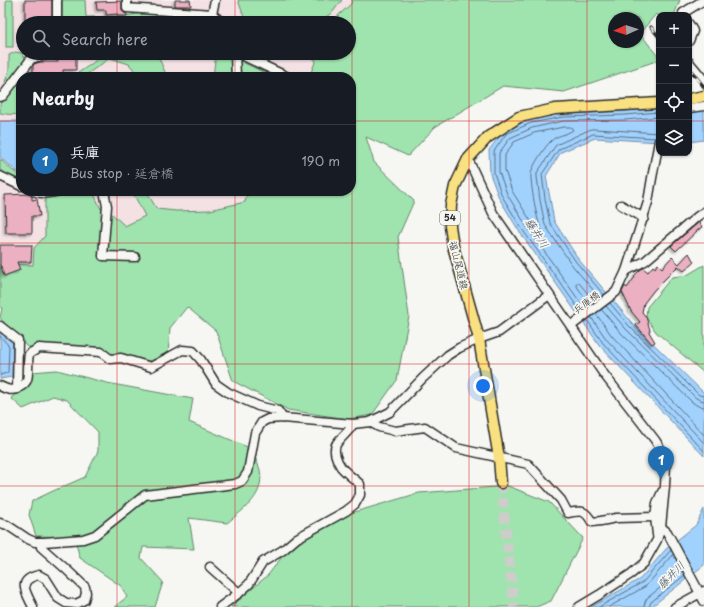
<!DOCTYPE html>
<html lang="en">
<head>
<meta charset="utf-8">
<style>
  body { margin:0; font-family:"Playpen Sans","Klee One",sans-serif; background:#242831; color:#f1f3f6 }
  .controls { position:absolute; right:12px; top:12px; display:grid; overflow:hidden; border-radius:8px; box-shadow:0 1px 3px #0004 }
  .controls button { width:36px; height:36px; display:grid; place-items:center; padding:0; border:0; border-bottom:1px solid #363941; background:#171b24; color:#f1f3f6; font:20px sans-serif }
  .compass { position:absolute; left:608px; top:12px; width:36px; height:36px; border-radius:50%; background:#171b24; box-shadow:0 1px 3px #0004; rotate:267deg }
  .you { position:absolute; left:483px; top:386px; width:14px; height:14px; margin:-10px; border:3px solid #fff; border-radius:50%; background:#1a73e8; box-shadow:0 0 0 6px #1a73e833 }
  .badge { display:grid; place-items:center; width:26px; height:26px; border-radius:50%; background:#1f6fb2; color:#fff; font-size:13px; font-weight:700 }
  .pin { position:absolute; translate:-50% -33px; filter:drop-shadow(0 1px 2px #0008) }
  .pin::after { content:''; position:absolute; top:21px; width:14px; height:12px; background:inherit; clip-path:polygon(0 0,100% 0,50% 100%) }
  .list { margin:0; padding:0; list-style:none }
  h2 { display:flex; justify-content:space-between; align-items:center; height:52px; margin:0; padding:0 16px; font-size:17px }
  h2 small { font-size:13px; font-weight:400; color:#9ea1a6 }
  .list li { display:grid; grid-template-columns:26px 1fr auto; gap:12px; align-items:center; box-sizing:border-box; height:72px; padding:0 16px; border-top:1px solid #363941 }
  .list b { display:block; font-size:15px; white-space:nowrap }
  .list p { margin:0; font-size:13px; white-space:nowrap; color:#9ea1a6 }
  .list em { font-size:13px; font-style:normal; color:#9ea1a6 }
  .icon { flex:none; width:22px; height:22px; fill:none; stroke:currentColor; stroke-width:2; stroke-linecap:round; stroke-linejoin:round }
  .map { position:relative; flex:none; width:704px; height:607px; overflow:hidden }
  .search { position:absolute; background:#171b24; box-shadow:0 1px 3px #0004; left:16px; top:16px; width:340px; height:44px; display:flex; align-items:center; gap:10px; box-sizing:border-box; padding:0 14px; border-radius:22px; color:#9ea1a6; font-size:15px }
  .panel { position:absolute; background:#171b24; box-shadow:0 1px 3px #0004; left:16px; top:72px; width:340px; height:124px; border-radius:16px }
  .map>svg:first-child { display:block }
  .built { fill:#f3e1e4 }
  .green { fill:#9fe3ae; stroke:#65876c; fill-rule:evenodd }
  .water { fill:#a1d2fe; stroke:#728faa }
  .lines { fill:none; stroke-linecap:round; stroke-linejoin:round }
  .shore { stroke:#5a6e7f; stroke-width:1 }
  .building { fill:#ebb1c3; stroke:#2b2b2b; filter:url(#shadow) }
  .major-tunnel { stroke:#cdcdca; stroke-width:10; stroke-dasharray:10 5; stroke-linecap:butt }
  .minor-casing { stroke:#2b2b2b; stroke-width:11 }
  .major-casing { stroke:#2b2b2b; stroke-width:13 }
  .minor { stroke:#f6f6f2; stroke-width:8 }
  .major { stroke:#f9e181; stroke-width:10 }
  .rail-casing { stroke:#2b2b2b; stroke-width:3.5 }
  .rail { stroke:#f6f6f2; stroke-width:2; stroke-dasharray:6; stroke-linecap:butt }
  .grid { fill:none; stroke:#d62828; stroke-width:1; stroke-opacity:0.55 }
  .labels { text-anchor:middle; stroke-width:3.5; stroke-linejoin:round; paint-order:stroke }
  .shield { fill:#f6f6f2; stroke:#686867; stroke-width:1 }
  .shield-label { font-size:9px; font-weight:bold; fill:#2b2b2b }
  .street-label { font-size:10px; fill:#2b2b2b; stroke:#f6f6f2 }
  .water-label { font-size:11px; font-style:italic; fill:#485560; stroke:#f6f6f2 }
</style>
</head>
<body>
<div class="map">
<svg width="704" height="607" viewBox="0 0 704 607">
  <defs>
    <filter id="shadow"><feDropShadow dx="-2" dy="2" stdDeviation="1" flood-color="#0004"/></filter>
  </defs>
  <rect width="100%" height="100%" fill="#f6f6f2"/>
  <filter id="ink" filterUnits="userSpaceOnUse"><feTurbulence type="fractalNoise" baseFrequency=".025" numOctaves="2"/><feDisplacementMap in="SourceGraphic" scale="8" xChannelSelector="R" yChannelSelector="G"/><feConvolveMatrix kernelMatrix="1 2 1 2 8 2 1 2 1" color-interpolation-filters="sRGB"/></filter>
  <g filter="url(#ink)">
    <path class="built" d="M0 0H356L346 23H23V53H331L319 77H21V191H260L254 203 0 281Z"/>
    <g class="green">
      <rect x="6" y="0" width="7" height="47"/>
      <path d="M62 0H85L86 17 125 16 149 12 202 15V19L152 22 149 23H62Z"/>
      <path d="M238 0H342L332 13 316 23H246Z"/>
      <path d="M352 0H680L674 15H659V17L656 14 640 33 659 58V60L564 92 503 86 435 127 408 156 366 137 374 162 414 201 398 237 409 316 397 380 372 415 348 419 288 410 233 381 216 331 187 307 170 328 168 355 149 361 115 354 27 347 0 318 2 308 0 307V264L33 265 34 248 45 236V196L67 191H95L94 194 101 209 110 212 125 226 145 216 132 191H146L157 209 176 211 210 210 245 202 248 191H351V77H309L316 60 301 53H349V23H330L351 4ZM614 18H638V42H614Z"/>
      <path d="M15 52 22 53 25 59 8 83 5 82 9 70V55Z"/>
      <path d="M104 53H157L167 77H138V75L129 64 110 58 83 77H71C83 70 94 63 104 53Z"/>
      <path d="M216 53H230L231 77H213Z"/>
      <path d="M240 61 274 77H241Z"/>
      <path d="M20 79H21V113C14 116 7 114 0 113V104Z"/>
      <path d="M0 159 13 171 21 176V184L0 173Z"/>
      <path d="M704 265V373L656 332 646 317 647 307 672 277 687 275Z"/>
      <path d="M57 370 107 383 193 399 189 422 252 449C254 456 258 463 260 470 265 496 245 508 227 523L189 518 194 549 143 547 141 558 163 582 155 607H114L127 597 121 586 80 558 74 537 36 536 29 515 32 501 53 491 85 477 98 451V432L67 400 53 396 23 409 11 398 28 384 31 372Z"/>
      <path d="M508 486 549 502 583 538 551 601 536 607H231L268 575 288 549 348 514 419 493Z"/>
    </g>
    <g class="water">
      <path d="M704 106V140L689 142V107Z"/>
      <path d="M659 108V142L595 138 561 152 546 176 554 221 579 260 632 323 704 393V456L600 346 519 231 499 198 490 174 489 150 504 130 529 119 562 113 624 111Z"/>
      <path d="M21 119V173L16 171 0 157V121H16Z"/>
      <path d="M0 331 13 343 12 377 0 379Z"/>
      <path d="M704 509V565L651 607H591L640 579 666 549 696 525Z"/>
    </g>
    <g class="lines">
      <g class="shore">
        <path d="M564 127H571L573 130C566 135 557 135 551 141 546 145 532 167 531 173 530 182 537 223 542 231L541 233H539L532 223 512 191 505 171V155L514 142 534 133Z"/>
        <path d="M604 295 576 262 550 223 545 199 542 174 559 149 593 134 655 138"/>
        <path d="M600 298 572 265 545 225 540 200 537 177V173L556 145 591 129H595L659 133"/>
        <path d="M610 303 629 326 699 395 704 396"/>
        <path d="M590 305 576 285V283H579L595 302"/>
        <path d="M606 306 626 329 696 398 700 400 704 401"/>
        <path d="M585 309 527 227 507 194 499 172V153L510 138 532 128 563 121 625 120 659 117"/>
        <path d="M601 309 622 334 692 402 698 406 704 407"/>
        <path d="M581 312 522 229 502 196 494 173V151L506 134 531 123 563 117 625 115 659 112"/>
        <path d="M596 314 612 336 704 435"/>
        <path d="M591 317 607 340 704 443"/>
        <path d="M587 320 603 343 704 451"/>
        <path d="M0 336 9 346 8 372 7 373 0 375"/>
        <path d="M599 607 643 582 671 550"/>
        <path d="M609 607 646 586 673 555"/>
        <path d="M644 607 645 602 647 598 682 571"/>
        <path d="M649 607 651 602 685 575"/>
      </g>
    </g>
    <g class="building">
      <rect x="25" y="0" width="27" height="23"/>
      <path d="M175 0H190L191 6H175Z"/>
      <path d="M122 1V10L124 13 127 14V16H118V14L106 15V10H97L96 2Z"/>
      <path d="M62 55H76V70H63V77H33V66L34 64 40 62H58V58H63Z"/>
      <path d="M29 194 32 196V200L37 199 40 216H32V233H6L5 195Z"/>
      <path d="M699 222 702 227 698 230 676 251 671 246Z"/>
      <path d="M0 245H32L31 262H17L20 270 4 276 1 266H0Z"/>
      <path d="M689 253 694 262 684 271 678 266 654 290 644 303 642 312 646 317 650 330 649 332 655 342 652 344 636 325 640 322 631 311 622 292 625 286 627 288 635 277 634 276 640 270 643 268 648 272 653 266 655 268 658 264 662 268 672 257 679 264Z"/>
    </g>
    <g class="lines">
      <path class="major-tunnel" d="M501 483 514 607"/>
      <g class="minor-casing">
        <g id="minor">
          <path d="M57 0V23"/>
          <path d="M127 0V8L212 14 223 23"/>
          <path d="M685 15 683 13 704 0"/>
          <path d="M183 23 205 21 212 14 215 0"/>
          <path d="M689 24 693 31 689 41"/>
          <path d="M235 53 236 77"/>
          <path d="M237 53 286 76"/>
          <path d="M689 62 704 80"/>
          <path d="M0 97 3 96 31 59 52 53"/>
          <path d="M689 108 704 106"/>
          <path d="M468 159 493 213 603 373 655 440 662 451 666 464 665 486 661 527 657 540 644 563 631 574 599 595 579 607"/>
          <path d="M0 176 21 186"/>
          <path d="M33 191C42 195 50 193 59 191"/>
          <path d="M104 191 107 206 103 256 135 257"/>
          <path d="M621 205 644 218"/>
          <path d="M626 271 645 261 698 216 704 212"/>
          <path d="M0 326 18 340 17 389C10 391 6 389 0 386"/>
          <path d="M571 326 616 292 626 271 648 202 652 178 659 141"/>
          <path d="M17 389C19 387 23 386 25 383 30 379 27 361 29 354L39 348 101 352 110 359 121 358 151 367 182 350 193 351 201 360 216 384 229 393 258 406 278 411 283 418"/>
          <path d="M370 422 379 427 395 431 425 427 456 448 528 464 561 500 568 513C582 510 585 510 592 522L601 521 616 518 655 517"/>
          <path d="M0 523 7 525 28 539 35 542H44L83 539 95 535 145 495 235 484 242 481 248 472 255 433 262 422 268 419 283 418 353 424 370 422 390 412 423 378 448 355 459 348 479 339 499 332 549 295"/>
          <path d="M661 527 667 532 704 601"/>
          <path d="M657 535 655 517 657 503 662 492"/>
          <path d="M210 567 239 593"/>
          <path d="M33 607C26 592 16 580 39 575L46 579 58 598 66 603 76 604 84 600 86 593 85 587 67 570 41 547 40 542"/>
          <path d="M220 607 239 593 249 584 263 562 283 550 297 538 346 511 355 504 360 495V484C354 479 346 473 341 467 337 461 332 450 337 443 342 436 349 432 353 424"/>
          <path d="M675 607 704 591"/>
        </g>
      </g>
      <g class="major-casing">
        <g id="major">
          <path d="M689 99 704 96"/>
          <path d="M501 483 499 458 479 339 453 246 450 226 451 205 455 186 468 159 488 137 519 117 555 109 659 103"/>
        </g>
      </g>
      <use href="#minor" class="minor"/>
      <use href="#major" class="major"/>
      <g class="rail-casing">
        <g id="rail">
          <path d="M651 27 659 37"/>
          <path d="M689 68 704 87"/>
        </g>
      </g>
      <use href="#rail" class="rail"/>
    </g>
  </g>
  <path class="grid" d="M117 0V23M235 0V23M352 0V607M469 0V607M587 0V607M117 53V77M235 53V77M0 121H21M351 121H659M689 121H704M117 191V607M235 191V607M0 243H704M0 364H704M0 486H704"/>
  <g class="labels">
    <rect class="shield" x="440" y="211" width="20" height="14" rx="3"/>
    <g class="shield-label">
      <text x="450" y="221">54</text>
    </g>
    <g class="street-label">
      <text transform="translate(459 265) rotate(76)" y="4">福山尾道線</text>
      <text transform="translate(586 302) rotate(-37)" y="4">兵庫橋</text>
    </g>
    <g class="water-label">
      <text transform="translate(537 233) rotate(58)" y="4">藤井川</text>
      <text transform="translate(671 575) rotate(-45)" y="4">藤井川</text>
    </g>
  </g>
</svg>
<div class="controls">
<button>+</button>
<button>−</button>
<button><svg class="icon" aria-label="locate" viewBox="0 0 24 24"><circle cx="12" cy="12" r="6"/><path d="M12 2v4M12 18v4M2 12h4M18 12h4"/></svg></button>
<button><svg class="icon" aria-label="layers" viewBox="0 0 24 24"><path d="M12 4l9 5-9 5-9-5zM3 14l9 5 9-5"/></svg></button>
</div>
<svg class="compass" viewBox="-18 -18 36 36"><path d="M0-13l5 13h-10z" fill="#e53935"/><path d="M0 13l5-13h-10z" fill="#9ea1a6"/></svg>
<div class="you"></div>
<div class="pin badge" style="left:661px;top:479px">1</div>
<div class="search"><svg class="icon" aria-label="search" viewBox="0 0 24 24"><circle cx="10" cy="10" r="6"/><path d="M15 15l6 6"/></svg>Search here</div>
<section class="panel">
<h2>Nearby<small></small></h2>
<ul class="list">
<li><span class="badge">1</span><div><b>兵庫</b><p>Bus stop · 延倉橋</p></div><em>190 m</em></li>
</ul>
</section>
</div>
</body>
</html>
